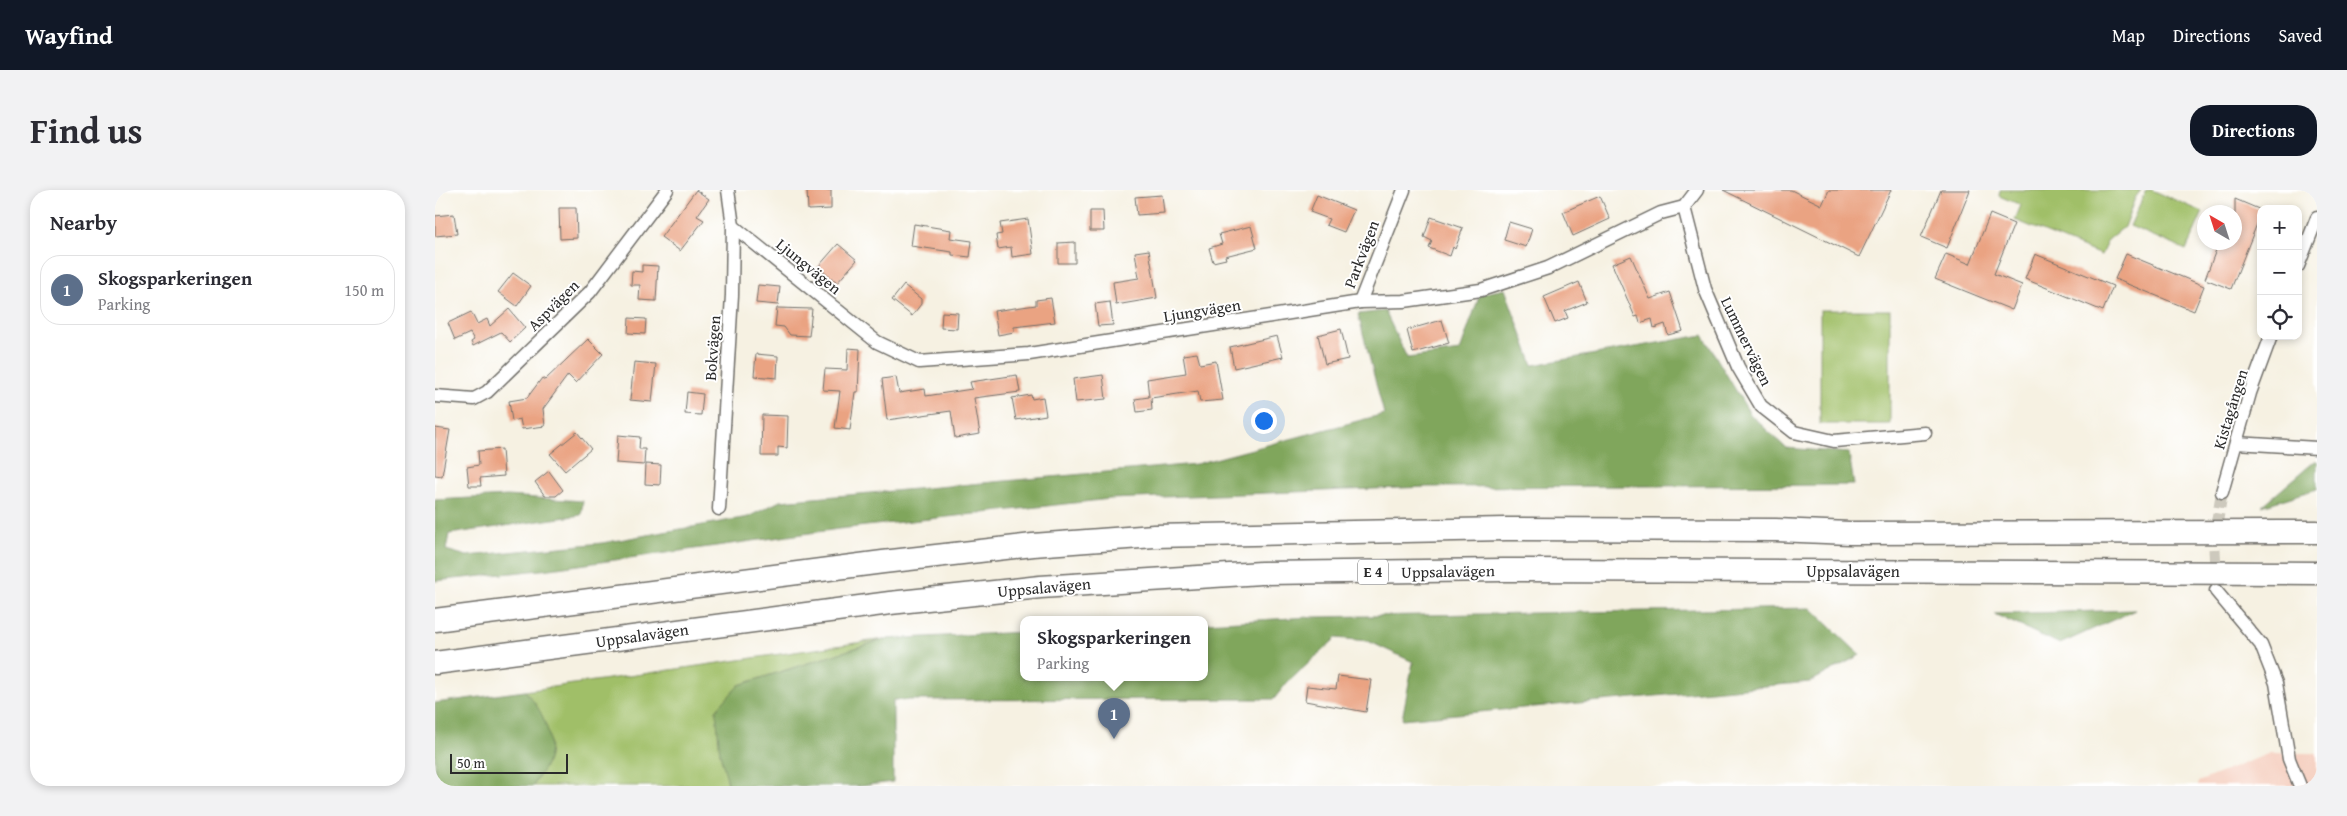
<!DOCTYPE html>
<html lang="en">
<head>
<meta charset="utf-8">
<style>
  body { margin:0; font-family:"Gentium Book Plus",serif; background:#f2f2f3; color:#2b2b33 }
  .controls { position:absolute; right:15px; top:15px; display:grid; overflow:hidden; border-radius:10px; box-shadow:0 2px 8px #0003 }
  .controls button { width:45px; height:45px; display:grid; place-items:center; padding:0; border:0; border-bottom:1px solid #e1e1e2; background:#fff; color:#2b2b33; font:25px sans-serif }
  .compass { position:absolute; left:1762px; top:15px; width:45px; height:45px; border-radius:50%; background:#fff; box-shadow:0 2px 8px #0003; rotate:321deg }
  .scale { position:absolute; left:15px; bottom:12px; width:118px; box-sizing:border-box; padding-left:5px; border:2px solid #2b2b2b; border-top:0; font-size:14px; line-height:18px; white-space:nowrap; color:#2b2b2b; -webkit-text-stroke:4px #fff; paint-order:stroke }
  .you { position:absolute; left:828px; top:230px; width:18px; height:18px; margin:-12px; border:4px solid #fff; border-radius:50%; background:#1a73e8; box-shadow:0 0 0 8px #1a73e833 }
  .badge { display:grid; place-items:center; width:32px; height:32px; border-radius:50%; background:#111827; color:#fff; font-size:16px; font-weight:700 }
  .pin { position:absolute; translate:-50% -41px; filter:drop-shadow(0 1px 2px #0008) }
  .pin::after { content:''; position:absolute; top:26px; width:18px; height:15px; background:inherit; clip-path:polygon(0 0,100% 0,50% 100%) }
  .popup { position:absolute; left:585px; top:426px; width:188px; height:65px; box-sizing:border-box; display:grid; place-content:center; border-radius:10px; background:#fff; filter:drop-shadow(0 1px 4px #0005); font-size:16px; white-space:nowrap; color:#7c7c81 }
  .popup b { font-size:19px; color:#2b2b33 }
  .popup::after { content:''; position:absolute; left:50%; top:100%; margin-left:-10px; border:10px solid transparent; border-top-color:#fff }
  .list { margin:0; padding:0; list-style:none }
  h2 { display:flex; justify-content:space-between; align-items:center; height:65px; margin:0; padding:0 20px; font-size:21px }
  h2 small { font-size:16px; font-weight:400; color:#7c7c81 }
  .list li { display:grid; grid-template-columns:32px 1fr auto; gap:15px; align-items:center; box-sizing:border-box; height:70px; margin:0 10px 10px; padding:0 10px; border:1px solid #e1e1e2; border-radius:20px }
  .list b { display:block; font-size:19px; white-space:nowrap }
  .list p { margin:0; font-size:16px; white-space:nowrap; color:#7c7c81 }
  .list em { font-size:16px; font-style:normal; color:#7c7c81 }
  .icon { flex:none; width:28px; height:28px; fill:none; stroke:currentColor; stroke-width:2; stroke-linecap:round; stroke-linejoin:round }
  .map { position:relative; flex:none; width:1882px; height:596px; overflow:hidden; border-radius:20px }
  header { display:flex; align-items:center; gap:30px; box-sizing:border-box; height:70px; padding:0 25px; background:#111827; color:#fff }
  header strong { font-size:24px }
  nav { display:flex; gap:28px; margin-inline-start:auto; font-size:18px }
  .intro { display:flex; align-items:center; justify-content:space-between; box-sizing:border-box; height:120px; padding:0 30px }
  h1 { margin:0; font-size:35px }
  .button { padding:12px 22px; border-radius:20px; background:#111827; color:#fff; font-size:18px; font-weight:700 }
  main { display:flex; gap:30px; padding:0 30px }
  aside { flex:1; background:#fff; border-radius:20px; box-shadow:0 2px 8px #0003 }
  .map>svg:first-child { display:block }
  .built { fill:#f6d2c3 }
  .green { fill:#a0bf67; stroke:#667549 }
  .forest { fill:#80a65c; stroke:#566844 }
  .building { fill:#eaa382 }
  .lines { fill:none; stroke-linecap:round; stroke-linejoin:round }
  .street-tunnel { stroke:#cdc9bd; stroke-width:12; stroke-dasharray:12 6; stroke-linecap:butt }
  .street-casing { stroke:#72706b; stroke-width:15 }
  .highway-casing { stroke:#72706b; stroke-width:25 }
  .street { stroke:#fff; stroke-width:12 }
  .highway { stroke:#fff; stroke-width:22 }
  .labels { text-anchor:middle; stroke-width:4; stroke-linejoin:round; paint-order:stroke }
  .shield { fill:#fff; stroke:#6b6b6b; stroke-width:1 }
  .shield-label { font-size:15px; font-weight:bold; fill:#2b2b2b }
  .street-label { font-size:16px; fill:#2b2b2b; stroke:#fff }
</style>
</head>
<body>
<header>
<strong>Wayfind</strong>
<nav><a>Map</a><a>Directions</a><a>Saved</a></nav>
</header>
<div class="intro"><h1>Find us</h1><a class="button">Directions</a></div>
<main>
<aside>
<h2>Nearby<small></small></h2>
<ul class="list">
<li><span class="badge" style="background:#5c6f8a">1</span><div><b>Skogsparkeringen</b><p>Parking</p></div><em>150 m</em></li>
</ul>
</aside>
<div class="map">
<svg width="1882" height="596" viewBox="0 0 1882 596">
  <rect width="100%" height="100%" fill="#fff"/>
  <filter id="ink" filterUnits="userSpaceOnUse"><feTurbulence type="fractalNoise" baseFrequency=".02" numOctaves="2"/><feDisplacementMap in="SourceGraphic" scale="10" xChannelSelector="R" yChannelSelector="G"/><feConvolveMatrix kernelMatrix="1 2 1 2 8 2 1 2 1" color-interpolation-filters="sRGB"/></filter>
  <filter id="wash" filterUnits="userSpaceOnUse"><feTurbulence type="fractalNoise" baseFrequency=".0096" numOctaves="4" result="noise"/><feDisplacementMap in="SourceGraphic" scale="20" xChannelSelector="R" yChannelSelector="G"/><feGaussianBlur stdDeviation="1.12" result="paint"/><feColorMatrix in="noise" values="0 0 0 0 0 0 0 0 0 0 0 0 0 0 0 0 0 1.4 0 .05"/><feComposite in="paint" operator="in"/></filter>
  <g filter="url(#wash)">
    <rect width="100%" height="100%" fill="#f6f1e2"/>
    <path class="built" d="M1835 563H1882V596H1763V592Z"/>
    <g class="green">
      <path d="M1565 0H1706L1700 8 1689 37 1673 50 1666 65 1580 30 1586 15 1564 6Z"/>
      <path d="M1711 0H1717L1768 22 1751 60 1695 36Z"/>
      <rect x="1385" y="120" width="70" height="114"/>
      <path d="M449 449 304 495 292 591 294 596H98L114 566C109 543 107 519 90 501Z"/>
    </g>
    <g class="forest">
      <path d="M1070 99 1098 175 1268 145 1315 224 1351 258 1414 263 1419 295 992 297 675 309 404 339 115 379 0 391V310L72 306 148 311 146 325 14 344 11 360 32 366 167 353 313 327 345 311 761 274 949 224 923 124 950 121 972 168 1025 161 1045 104Z"/>
      <path d="M1880 271H1882V299L1827 316Z"/>
      <path d="M1376 418 1425 465 1375 492 967 529 978 472 933 451 901 448 851 494 839 509 458 510V592L425 596H294L285 564 281 520 304 495 449 449 589 442V488H769V433L876 427Z"/>
      <path d="M1700 420 1625 454 1559 424Z"/>
      <path d="M90 501C105 517 118 541 114 565 113 575 103 587 98 596H0V513Z"/>
    </g>
    <g id="blocks">
      <g class="building">
        <path d="M261 0 274 9 262 26 269 30 245 61 226 47Z"/>
        <path d="M372 0H396V19L373 20Z"/>
        <path d="M1288 0H1356L1387 15 1394 0H1456L1424 67Z"/>
        <path d="M1506 0H1535L1512 58 1486 47Z"/>
        <path d="M727 5 729 23 702 25 700 7Z"/>
        <path d="M882 5 919 20 909 42 891 35 894 29 875 22Z"/>
        <path d="M1165 6 1175 29 1138 46 1128 22Z"/>
        <path d="M1800 9 1826 20V24L1796 99 1770 89 1784 52H1800Z"/>
        <path d="M124 18H141L142 48 125 49Z"/>
        <path d="M655 21H668L669 41H655Z"/>
        <path d="M19 24 22 44 0 46V26Z"/>
        <path d="M1555 24 1579 34 1559 84 1587 95 1577 120 1500 89 1511 64 1535 74Z"/>
        <path d="M996 27 1028 38 1020 59 1018 57 1015 66 994 58 997 51 989 47Z"/>
        <path d="M593 29 598 64 577 67 576 57 563 59 561 45 567 44 565 33Z"/>
        <path d="M1074 32 1097 39 1091 57 1069 50Z"/>
        <path d="M479 34 516 40 515 48 537 51 535 67 517 65V62L476 56Z"/>
        <path d="M816 36 822 58 790 66 791 69 778 72 774 58 787 54 784 44Z"/>
        <path d="M640 52V73H623V53Z"/>
        <path d="M403 54 422 70 402 93 383 77Z"/>
        <path d="M714 60 722 108 681 115 678 92 704 88 700 62Z"/>
        <path d="M1600 64 1678 96 1668 121 1590 89Z"/>
        <path d="M1691 64 1769 96 1759 121 1680 89Z"/>
        <path d="M1196 66 1215 109 1235 102 1248 141 1233 145 1230 134 1219 138 1217 129 1205 133 1203 126 1200 127 1177 74Z"/>
        <path d="M207 75 223 76 221 111 204 110 205 95H196L197 81 207 82Z"/>
        <path d="M78 83 96 96 82 116 63 102Z"/>
        <path d="M1144 92 1152 112 1130 121 1133 128 1120 133 1109 107Z"/>
        <path d="M323 95 345 97 343 115 321 113Z"/>
        <path d="M469 95 486 109V114L477 126 457 110Z"/>
        <path d="M616 108 620 132 579 137V142L563 145 559 121 601 115V110Z"/>
        <path d="M675 112 678 135 663 136 660 114Z"/>
        <path d="M342 118 377 119 374 146 355 145 349 137 340 136Z"/>
        <path d="M74 119 90 138 75 152 66 142 38 156 36 152 39 150 35 143 20 150 13 133 36 122 42 134 52 129 55 136Z"/>
        <path d="M507 122 523 123 522 139 506 138Z"/>
        <path d="M194 128 211 129 210 144 193 143Z"/>
        <path d="M1007 130 1014 153 978 163 972 140Z"/>
        <path d="M906 139 913 169 890 174 883 145Z"/>
        <path d="M842 146 848 167 799 178 795 157Z"/>
        <path d="M153 149 168 164 141 193 133 185 108 219 110 236 87 239 85 229 77 231 74 211 92 208 107 188 110 190Z"/>
        <path d="M413 158 425 159 423 202H420L415 240 400 238 405 201 388 200 390 179 412 180Z"/>
        <path d="M762 163 765 174 781 171 788 210 765 212 763 201 716 208 717 220 702 222 700 209 714 207 712 189 751 183 748 165Z"/>
        <path d="M321 164 343 166 342 188 319 186Z"/>
        <path d="M199 172 221 174 217 212 195 210Z"/>
        <path d="M582 185 585 202 539 208 545 244 520 248 516 221 452 230 447 189 461 187 464 203 490 199 491 206 537 199 535 192Z"/>
        <path d="M668 185 671 209 641 212 638 189Z"/>
        <path d="M252 202 268 204 266 225 250 224Z"/>
        <path d="M596 205 597 209 608 207 611 225 581 230 577 208Z"/>
        <path d="M327 225 353 226 352 258 343 257V266H326Z"/>
        <path d="M0 238 15 240 7 286 0 285Z"/>
        <path d="M142 242 156 259 130 281 115 264Z"/>
        <path d="M183 245 205 247 204 259H210L209 275 181 273Z"/>
        <path d="M67 259 69 286 45 288 46 296H34L32 277 44 275 43 261Z"/>
        <path d="M211 274 226 275 225 295 210 294Z"/>
        <path d="M114 281 128 300 121 306H110L100 292Z"/>
        <path d="M903 486 936 490 931 522 870 511 872 496 901 499Z"/>
      </g>
    </g>
  </g>
  <g filter="url(#ink)">
    <use href="#blocks" fill-opacity="0" stroke="#72706b" stroke-width="1"/>
    <g class="lines">
      <path class="street-tunnel" d="M1781 389 1779 350 1787 302"/>
      <g class="street-casing">
        <g id="street">
          <path d="M1249 17 1270 99 1303 177 1326 216 1359 242 1399 251 1490 243"/>
          <path d="M298 36 442 152 484 172 594 164 925 112 969 111 1046 100 1113 78 1226 23 1249 17 1262 0"/>
          <path d="M1863 76 1882 28"/>
          <path d="M925 112 969 0"/>
          <path d="M0 206 39 209 52 202 155 102 232 0"/>
          <path d="M1801 253 1882 258"/>
          <path d="M1787 302 1815 203 1836 146"/>
          <path d="M284 319 297 105 298 36 293 0"/>
          <path d="M1781 401 1826 455 1841 493 1854 569 1865 596"/>
        </g>
      </g>
      <g class="highway-casing">
        <g id="highway">
          <path d="M0 430 448 372 598 355 719 346 1071 339 1341 340 1415 343 1882 342"/>
          <path d="M0 473 455 413 605 397 826 383 1068 380 1882 383"/>
        </g>
      </g>
      <use href="#street" class="street"/>
      <use href="#highway" class="highway"/>
    </g>
  </g>
  <g class="labels">
    <rect class="shield" x="923" y="369.5" width="30" height="25" rx="4"/>
    <g class="shield-label">
      <text x="938" y="387">E 4</text>
    </g>
    <g class="street-label">
      <text transform="translate(926 64) rotate(-69)" y="6">Parkvägen</text>
      <text transform="translate(374 76) rotate(39)" y="6">Ljungvägen</text>
      <text transform="translate(118 115) rotate(-45)" y="6">Aspvägen</text>
      <text transform="translate(767 120) rotate(-9)" y="6">Ljungvägen</text>
      <text transform="translate(1312 151) rotate(64)" y="6">Lummervägen</text>
      <text transform="translate(277 158) rotate(-86)" y="6">Bokvägen</text>
      <text transform="translate(1795 219) rotate(-73)" y="6">Kistagången</text>
      <text transform="translate(1013 381) rotate(-1)" y="6">Uppsalavägen</text>
      <text x="1418" y="387">Uppsalavägen</text>
      <text transform="translate(609 397) rotate(-5)" y="6">Uppsalavägen</text>
      <text transform="translate(207 445) rotate(-8)" y="6">Uppsalavägen</text>
    </g>
  </g>
</svg>
<div class="controls">
<button>+</button>
<button>−</button>
<button><svg class="icon" aria-label="locate" viewBox="0 0 24 24"><circle cx="12" cy="12" r="6"/><path d="M12 2v4M12 18v4M2 12h4M18 12h4"/></svg></button>
</div>
<svg class="compass" viewBox="-18 -18 36 36"><path d="M0-13l5 13h-10z" fill="#e53935"/><path d="M0 13l5-13h-10z" fill="#7c7c81"/></svg>
<div class="scale">50 m</div>
<div class="you"></div>
<div class="pin badge" style="left:679px;top:549px;background:#5c6f8a">1</div>
<div class="popup"><b>Skogsparkeringen</b>Parking</div>
</div>
</main>
</body>
</html>
